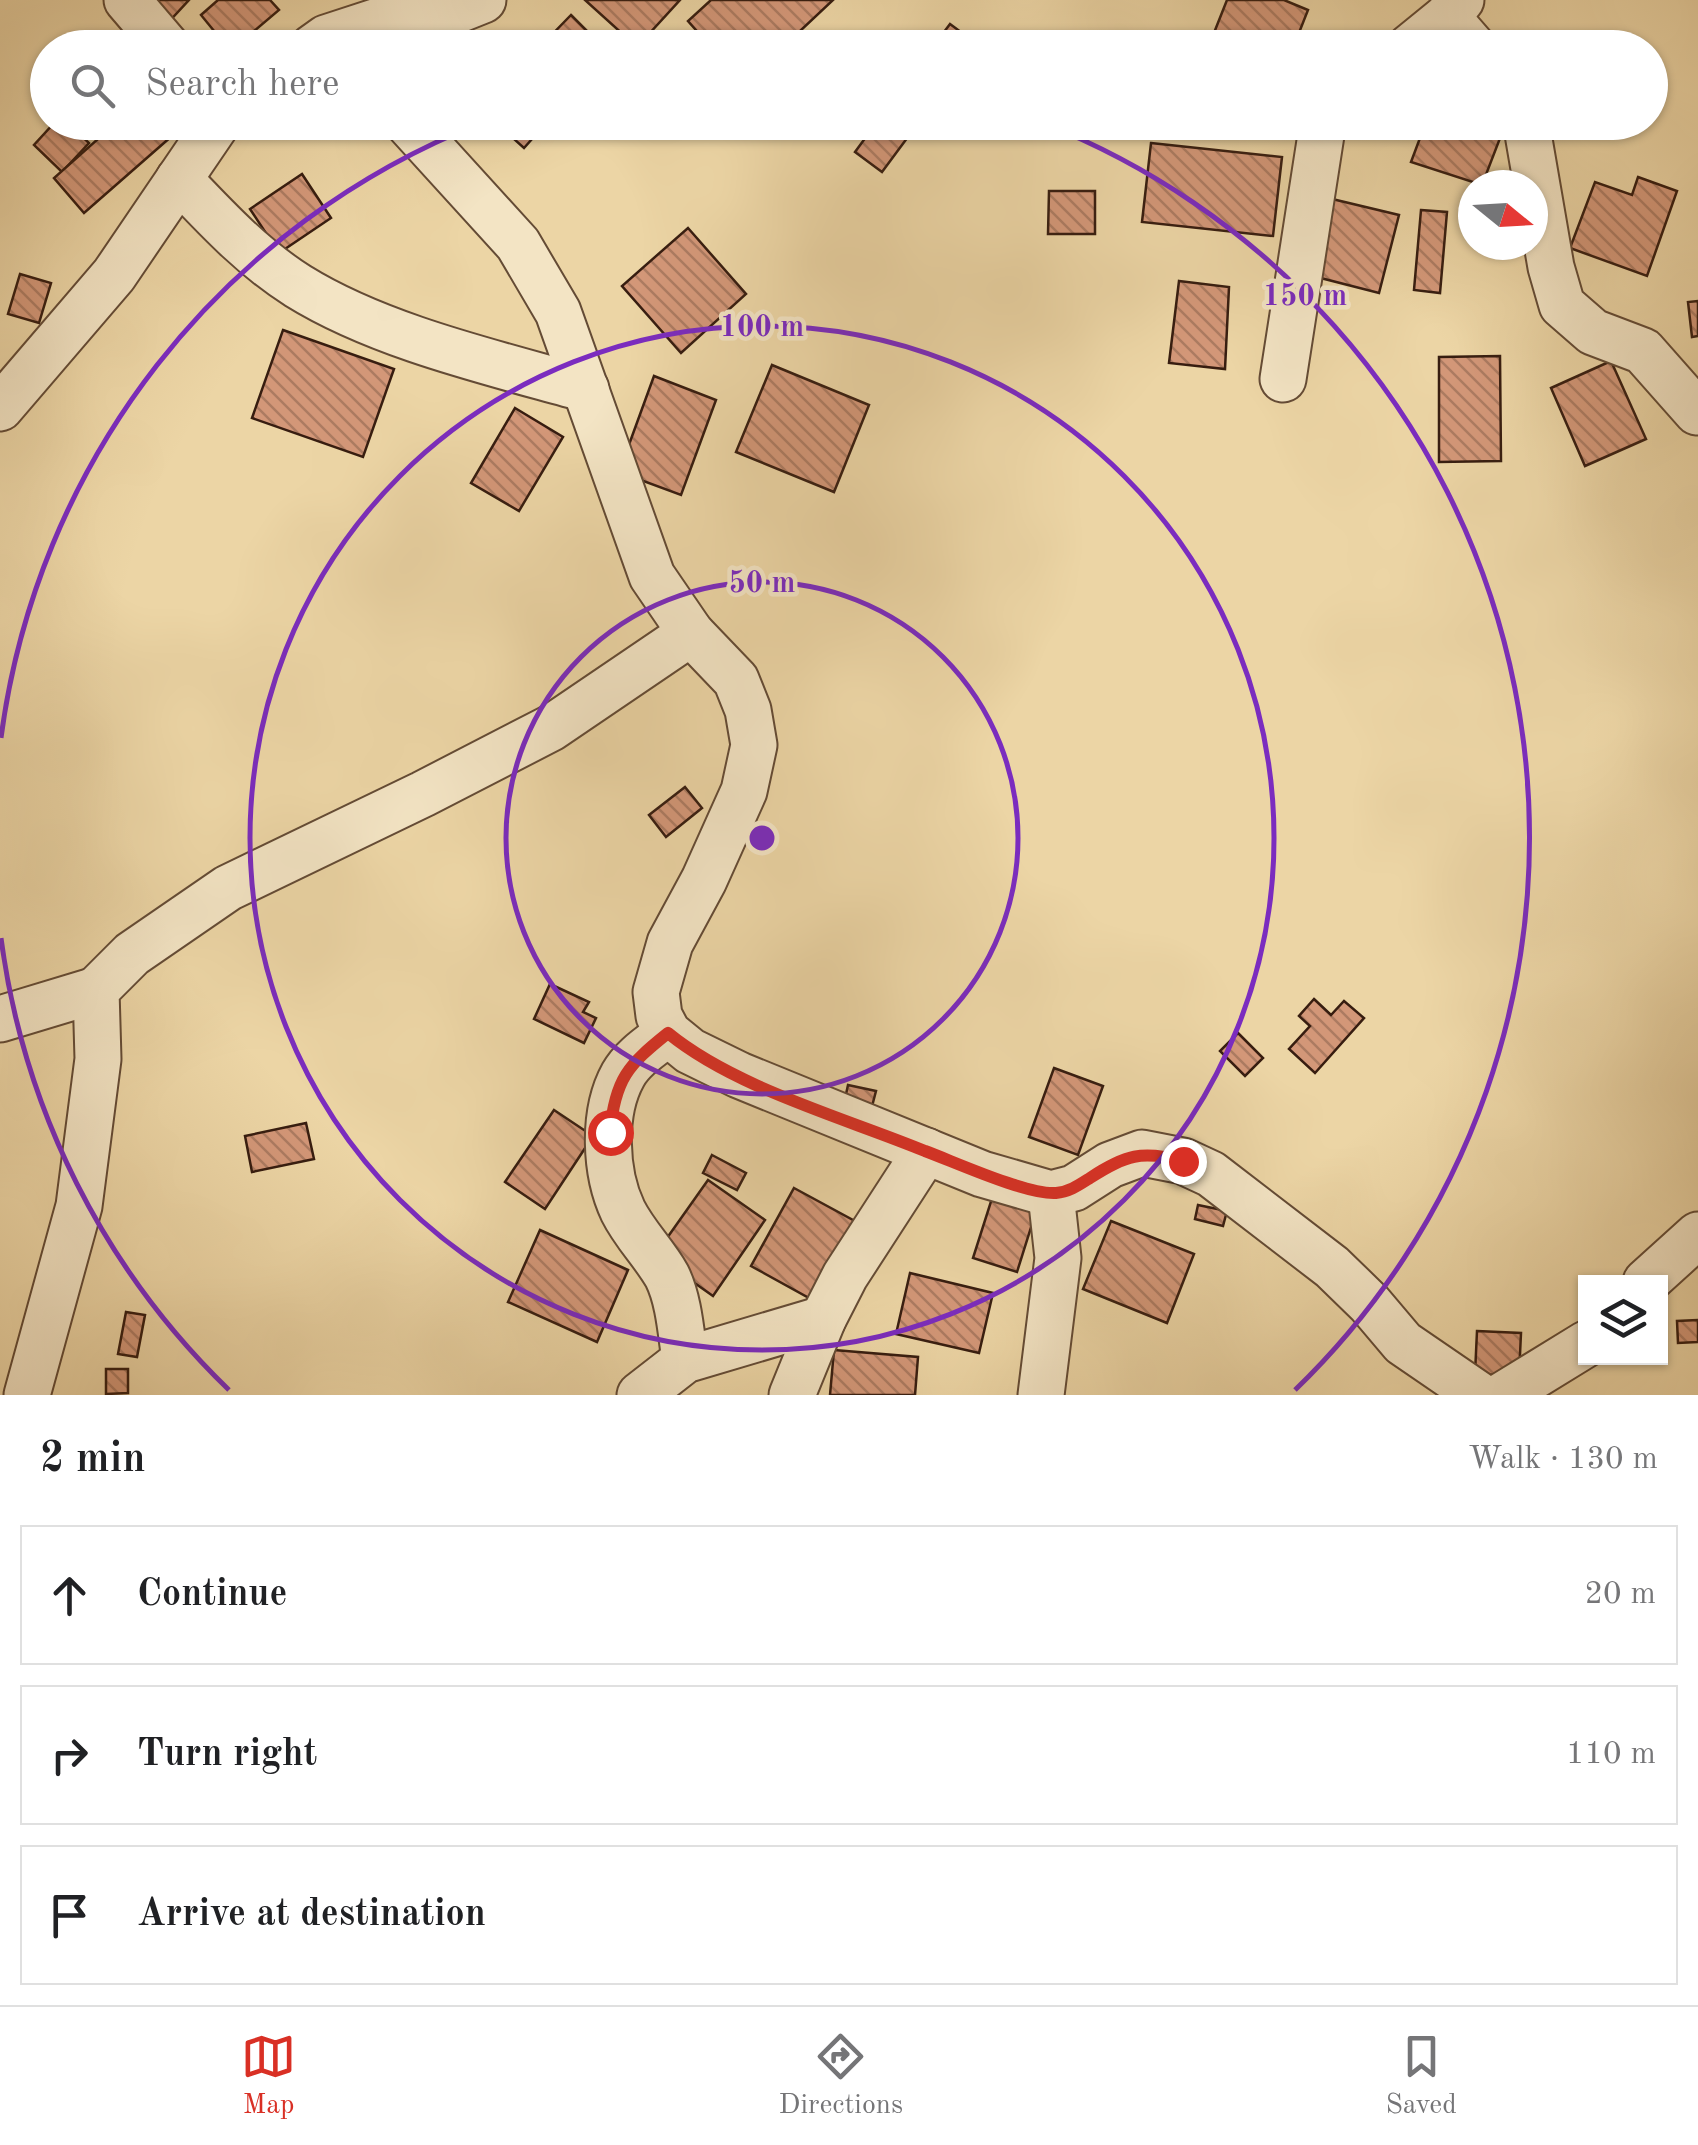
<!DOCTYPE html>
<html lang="en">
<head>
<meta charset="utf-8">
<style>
  body { margin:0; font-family:"Old Standard TT",serif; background:#f2f2f2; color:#202124 }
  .controls { position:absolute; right:30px; bottom:30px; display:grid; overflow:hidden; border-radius:0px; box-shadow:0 2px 8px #0004 }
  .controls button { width:90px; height:90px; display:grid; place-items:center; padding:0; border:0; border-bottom:2px solid #e0e0e0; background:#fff; color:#202124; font:50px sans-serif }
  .compass { position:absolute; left:1458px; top:170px; width:90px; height:90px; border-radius:50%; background:#fff; box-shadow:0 2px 8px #0004; rotate:108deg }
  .stop { position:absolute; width:30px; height:30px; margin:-22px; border:8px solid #d93025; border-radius:50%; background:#fff }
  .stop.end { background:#d93025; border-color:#fff; box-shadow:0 2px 10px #0008 }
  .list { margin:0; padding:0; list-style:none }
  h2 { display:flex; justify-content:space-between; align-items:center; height:130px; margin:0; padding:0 40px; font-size:42px }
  h2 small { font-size:32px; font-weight:400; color:#757577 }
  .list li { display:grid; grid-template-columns:65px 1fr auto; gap:30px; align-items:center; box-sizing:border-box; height:140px; margin:0 20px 20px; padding:0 20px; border:2px solid #e0e0e0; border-radius:0px }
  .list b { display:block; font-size:38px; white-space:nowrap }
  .list em { font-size:32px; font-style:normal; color:#757577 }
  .icon { flex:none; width:55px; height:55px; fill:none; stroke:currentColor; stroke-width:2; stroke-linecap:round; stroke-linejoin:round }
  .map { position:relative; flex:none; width:1698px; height:1395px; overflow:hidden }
  .search { position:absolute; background:#fff; box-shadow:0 2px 8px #0004; left:30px; right:30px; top:30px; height:110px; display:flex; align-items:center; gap:25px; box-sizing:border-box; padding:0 35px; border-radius:55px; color:#757577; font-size:38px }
  .sheet { height:610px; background:#fff }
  nav { display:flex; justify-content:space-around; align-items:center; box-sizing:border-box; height:140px; border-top:2px solid #e0e0e0; background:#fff; font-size:28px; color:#757577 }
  nav a { display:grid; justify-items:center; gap:5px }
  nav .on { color:#d93025 }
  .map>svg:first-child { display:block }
  .building { fill:url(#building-back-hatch); stroke:#371d10; stroke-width:2.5 }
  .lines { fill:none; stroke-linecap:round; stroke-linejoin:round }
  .minor-casing { stroke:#644b35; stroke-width:49 }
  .minor { stroke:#f3e4c4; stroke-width:45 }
  .route { stroke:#d93025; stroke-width:12 }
  .ring { fill:none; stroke:#7b2cbf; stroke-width:5 }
  .centre { fill:#7b2cbf; stroke:#f3e4c4; stroke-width:5 }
  .ring-label { font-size:30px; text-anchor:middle; font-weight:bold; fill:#7b2cbf; stroke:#f3e4c4; stroke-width:9; stroke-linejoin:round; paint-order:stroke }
</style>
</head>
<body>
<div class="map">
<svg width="1698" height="1395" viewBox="0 0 1698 1395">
  <defs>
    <pattern id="building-back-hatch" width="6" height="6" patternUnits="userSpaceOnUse" patternTransform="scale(2.5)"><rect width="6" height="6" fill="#d39778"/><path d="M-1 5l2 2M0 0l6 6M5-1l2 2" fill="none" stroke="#ac7b61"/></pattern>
  </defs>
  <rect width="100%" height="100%" fill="#ecd5a5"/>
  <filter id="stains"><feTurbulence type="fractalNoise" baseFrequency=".002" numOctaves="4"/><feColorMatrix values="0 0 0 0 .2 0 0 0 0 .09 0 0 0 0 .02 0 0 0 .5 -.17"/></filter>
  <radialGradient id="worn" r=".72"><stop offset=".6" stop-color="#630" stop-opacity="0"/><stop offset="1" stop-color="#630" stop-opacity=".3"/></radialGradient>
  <g class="building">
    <path d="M134 0H189L164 27Z"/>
    <path d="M218 0H270L279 10 234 48H228L201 15Z"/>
    <path d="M585 0H680L637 47Z"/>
    <path d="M711 0H833L782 48H712L688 21Z"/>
    <path d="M1227 0H1284L1308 10 1293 48H1208Z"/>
    <path d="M571 15 604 48H539Z"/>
    <path d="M950 24 977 44 974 48H932Z"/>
    <path d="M55 122H67L89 143 62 172 34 145Z"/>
    <path d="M117 122H162L173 135 84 213 54 178Z"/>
    <path d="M495 122H547L524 148Z"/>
    <path d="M877 122H919L882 172 855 152Z"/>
    <path d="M1426 122H1474L1502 133 1482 185 1411 162Z"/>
    <path d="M1151 143 1282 157 1273 236 1142 222Z"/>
    <path d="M302 174 331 218 279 253 250 209Z"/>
    <path d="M1638 177 1677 191 1647 276 1570 248 1595 182 1632 195Z"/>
    <path d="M1049 191H1095V234H1048Z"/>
    <path d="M1328 198 1399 215 1379 293 1309 275Z"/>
    <path d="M1421 210 1447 212 1440 293 1414 290Z"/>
    <path d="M688 228 746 294 681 353 622 286Z"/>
    <path d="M20 274 51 283 39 323 8 314Z"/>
    <path d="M1179 281 1229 287 1225 369 1169 363Z"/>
    <path d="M1698 301V336L1692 337 1688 302Z"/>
    <path d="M283 330 394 369 363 457 252 418Z"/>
    <path d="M1500 356 1501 461 1439 462V357Z"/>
    <path d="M1611 361 1646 439 1585 466 1551 388Z"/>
    <path d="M772 365 869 405 834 492 736 452Z"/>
    <path d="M654 376 716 400 681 495 619 472Z"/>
    <path d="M515 408 563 437 519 511 471 483Z"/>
    <path d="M685 787 702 808 666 837 649 815Z"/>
    <path d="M550 984 589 1002 583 1012 596 1018 584 1043 534 1019Z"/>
    <path d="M1314 999 1331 1015 1344 1001 1364 1018 1315 1073 1289 1049 1310 1026 1299 1016Z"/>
    <path d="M1238 1033 1263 1058 1245 1076 1220 1051Z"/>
    <path d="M1054 1068 1103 1086 1078 1155 1029 1137Z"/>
    <path d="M848 1085 876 1091 870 1114 843 1108Z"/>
    <path d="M554 1110 593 1136 545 1209 505 1182Z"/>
    <path d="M306 1123 314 1159 252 1172 245 1136Z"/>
    <path d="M712 1155 746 1173 737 1190 703 1173Z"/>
    <path d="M708 1180 765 1220 713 1296 655 1255Z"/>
    <path d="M794 1188 864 1226 820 1304 751 1266Z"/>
    <path d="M994 1192 1038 1205 1017 1272 973 1258Z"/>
    <path d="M1198 1205 1227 1211 1223 1226 1195 1219Z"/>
    <path d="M1111 1221 1194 1254 1167 1323 1083 1289Z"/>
    <path d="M540 1230 628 1270 597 1342 508 1302Z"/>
    <path d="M910 1273 993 1293 979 1353 896 1334Z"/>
    <path d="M126 1312 145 1315 137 1357 118 1354Z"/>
    <path d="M1698 1320V1342L1678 1343 1677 1321Z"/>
    <path d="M1477 1331 1521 1333 1519 1376 1475 1374Z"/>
    <path d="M834 1350 918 1357 915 1395H830Z"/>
    <path d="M106 1369H128V1393L106 1394Z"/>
  </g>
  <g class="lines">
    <g class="minor-casing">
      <g id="minor">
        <path d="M127 0 168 48"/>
        <path d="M1447 17 1474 48"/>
        <path d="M312 48 326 38 381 20 448 14 483 0"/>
        <path d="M1409 48 1447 17 1461 0"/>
        <path d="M407 122 518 244 558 312 652 576 691 633 736 680 748 710 754 745 744 791 704 880 670 943 656 992 659 1016 668 1033 690 1051 739 1075 982 1174 1051 1194 1074 1188 1110 1165 1142 1153 1183 1161 1211 1174 1332 1267 1370 1304 1403 1343 1479 1395"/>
        <path d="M1526 122 1551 267 1562 305 1593 332 1643 351 1697 412"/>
        <path d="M179 179C216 218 252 257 298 286 380 337 494 363 586 389"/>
        <path d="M1283 379 1323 122"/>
        <path d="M0 408 114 275 218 122"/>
        <path d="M0 1019 96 990"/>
        <path d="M668 1033C653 1045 633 1057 623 1075 602 1113 605 1173 623 1211 635 1235 654 1253 667 1276 679 1300 681 1333 685 1360"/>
        <path d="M1646 1282 1698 1235"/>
        <path d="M27 1395 79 1206 98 1059 96 990 132 954 228 888 423 794 551 728 691 633"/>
        <path d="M640 1395 685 1360 823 1319"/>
        <path d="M792 1395 823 1319 845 1276 926 1151"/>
        <path d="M1041 1395 1058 1258 1051 1194"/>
        <path d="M1503 1395 1586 1344"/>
      </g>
    </g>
    <use href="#minor" class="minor"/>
  </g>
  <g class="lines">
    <path class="route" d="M610 1132C615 1079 628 1065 668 1033 735 1088 845 1118 925 1151 955 1162 1027 1195 1056 1193 1069 1192 1079 1185 1090 1178 1125 1155 1142 1150 1183 1161"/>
  </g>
  <g class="ring">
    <circle cx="762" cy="838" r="256"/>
    <circle cx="762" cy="838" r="512"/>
    <path d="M229 1390A768 768 0 0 1 1 938M1 738A768 768 0 0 1 481 123M1043 123A768 768 0 0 1 1295 1390"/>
  </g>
  <circle cx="762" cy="838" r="15" class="centre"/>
  <g class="ring-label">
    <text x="1305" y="305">150 m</text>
    <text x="762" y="336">100 m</text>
    <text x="762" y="592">50 m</text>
  </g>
  <rect width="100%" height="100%" filter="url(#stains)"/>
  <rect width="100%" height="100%" fill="url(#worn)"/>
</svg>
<div class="controls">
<button><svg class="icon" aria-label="layers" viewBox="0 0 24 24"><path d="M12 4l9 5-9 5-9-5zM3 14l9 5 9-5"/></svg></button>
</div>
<svg class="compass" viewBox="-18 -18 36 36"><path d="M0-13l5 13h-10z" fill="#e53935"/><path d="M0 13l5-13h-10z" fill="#757577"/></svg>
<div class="stop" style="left:610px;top:1132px"></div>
<div class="stop end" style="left:1183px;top:1161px"></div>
<div class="search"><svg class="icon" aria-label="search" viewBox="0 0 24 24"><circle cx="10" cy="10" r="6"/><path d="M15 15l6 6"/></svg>Search here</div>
</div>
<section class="sheet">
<h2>2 min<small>Walk · 130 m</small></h2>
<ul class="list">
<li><svg class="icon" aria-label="ahead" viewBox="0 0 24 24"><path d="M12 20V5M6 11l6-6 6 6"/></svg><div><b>Continue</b></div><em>20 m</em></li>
<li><svg class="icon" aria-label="right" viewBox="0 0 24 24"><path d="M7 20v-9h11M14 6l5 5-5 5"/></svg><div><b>Turn right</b></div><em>110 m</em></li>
<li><svg class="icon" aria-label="arrive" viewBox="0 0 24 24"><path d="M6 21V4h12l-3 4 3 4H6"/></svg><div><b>Arrive at destination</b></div></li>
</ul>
</section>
<nav>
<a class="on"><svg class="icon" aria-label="map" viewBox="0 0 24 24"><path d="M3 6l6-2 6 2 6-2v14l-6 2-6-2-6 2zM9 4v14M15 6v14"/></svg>Map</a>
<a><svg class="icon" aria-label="directions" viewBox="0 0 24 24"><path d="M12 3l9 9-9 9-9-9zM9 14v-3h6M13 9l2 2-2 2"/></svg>Directions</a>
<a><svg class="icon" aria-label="saved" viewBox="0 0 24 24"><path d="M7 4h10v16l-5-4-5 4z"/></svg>Saved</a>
</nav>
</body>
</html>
